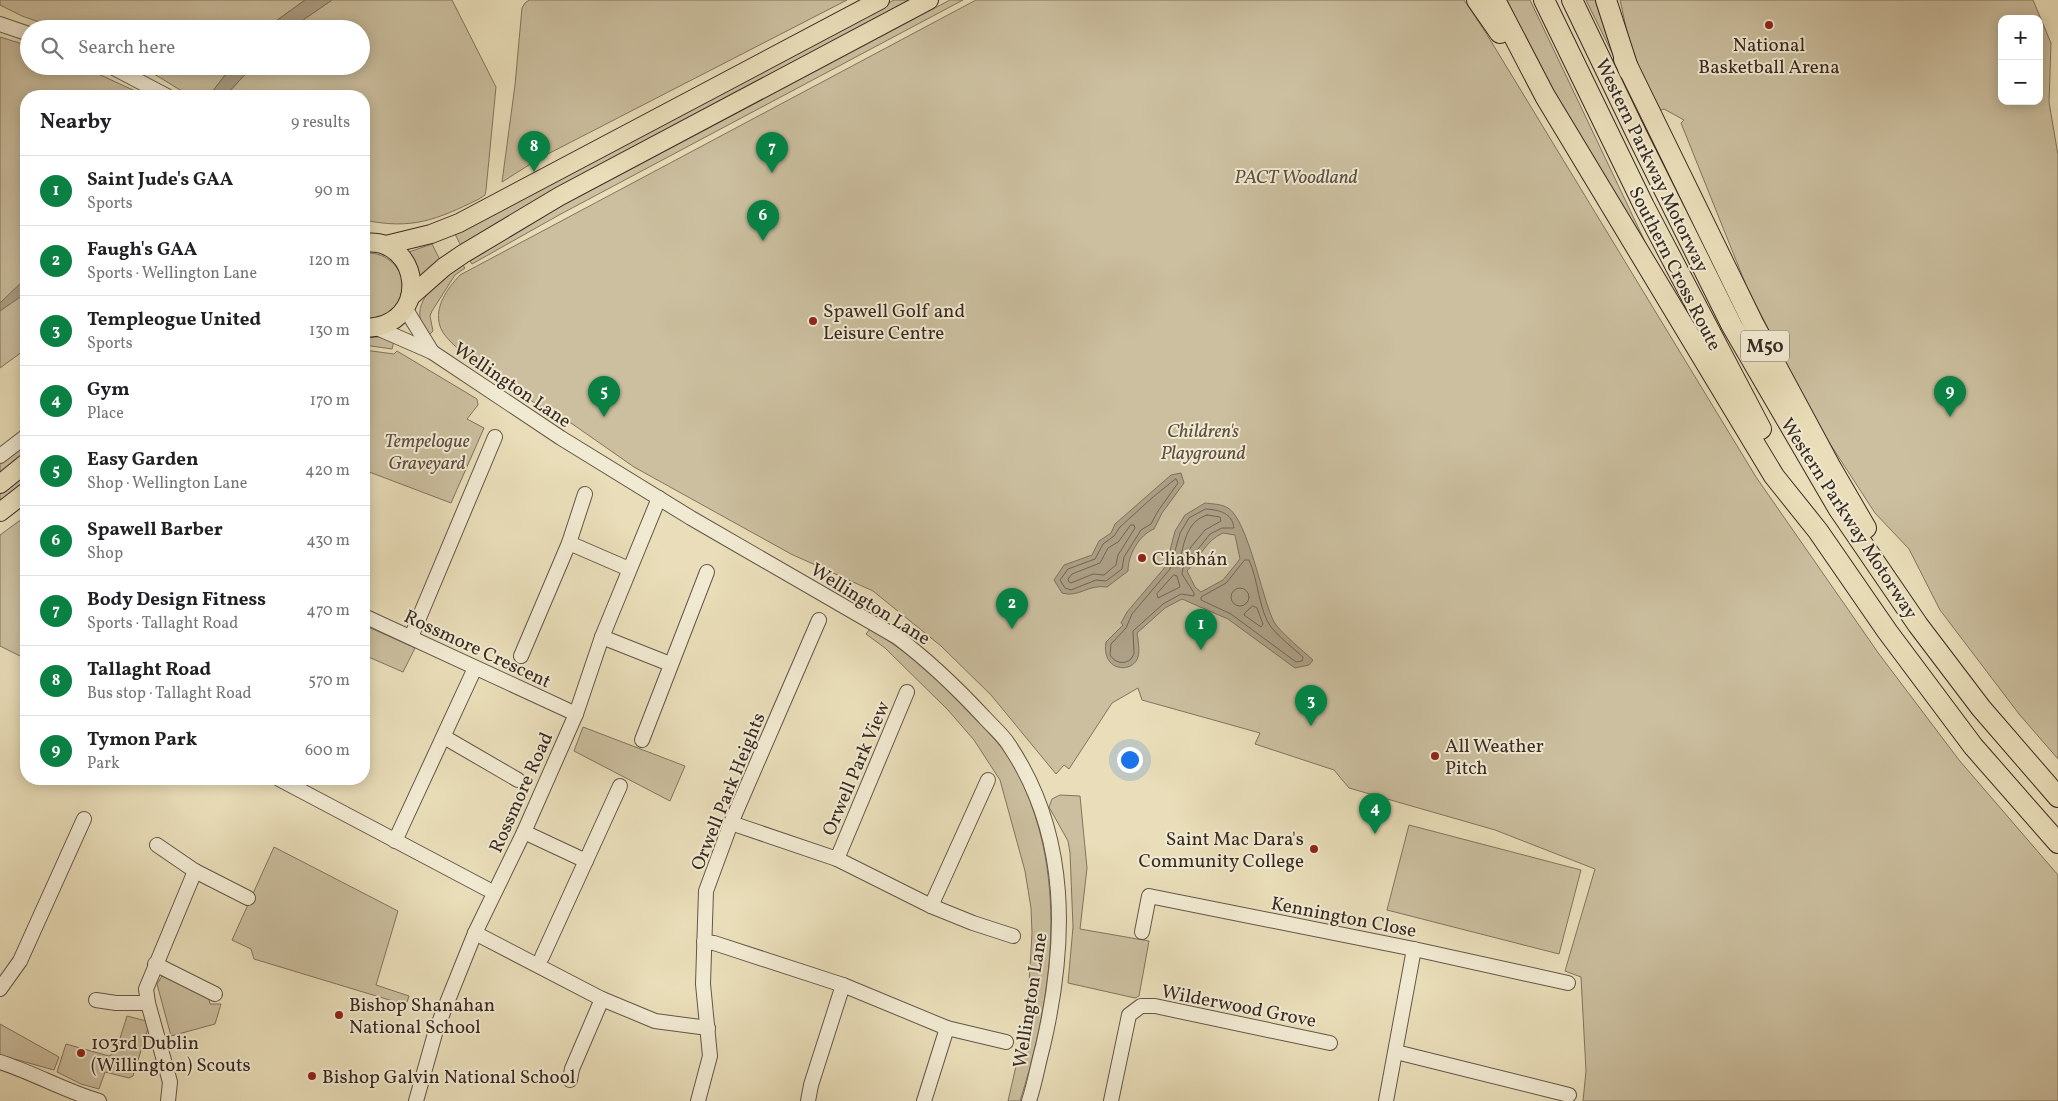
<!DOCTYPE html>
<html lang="en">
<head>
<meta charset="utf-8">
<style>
  body { margin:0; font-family:Vollkorn,serif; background:#f2f2f2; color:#202124 }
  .controls { position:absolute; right:15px; top:15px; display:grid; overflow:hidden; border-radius:10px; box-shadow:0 2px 12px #0003 }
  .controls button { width:45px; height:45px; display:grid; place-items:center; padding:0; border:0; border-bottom:1px solid #e0e0e0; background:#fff; color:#202124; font:25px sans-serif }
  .you { position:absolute; left:1129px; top:759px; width:18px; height:18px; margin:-12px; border:4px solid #fff; border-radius:50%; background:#1a73e8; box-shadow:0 0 0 8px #1a73e833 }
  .badge { display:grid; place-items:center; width:32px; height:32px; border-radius:50%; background:#0b8043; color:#fff; font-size:16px; font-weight:700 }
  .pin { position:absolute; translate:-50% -41px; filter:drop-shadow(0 1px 2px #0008) }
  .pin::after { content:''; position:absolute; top:26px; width:18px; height:15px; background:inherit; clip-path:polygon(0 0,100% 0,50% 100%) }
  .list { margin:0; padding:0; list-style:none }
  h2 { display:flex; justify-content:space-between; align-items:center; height:65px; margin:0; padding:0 20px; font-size:21px }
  h2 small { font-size:16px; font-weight:400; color:#757577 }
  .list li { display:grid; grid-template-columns:32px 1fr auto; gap:15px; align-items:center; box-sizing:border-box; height:70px; padding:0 20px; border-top:1px solid #e0e0e0 }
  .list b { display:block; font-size:19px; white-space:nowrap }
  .list p { margin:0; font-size:16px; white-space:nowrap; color:#757577 }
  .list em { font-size:16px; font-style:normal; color:#757577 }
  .icon { flex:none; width:28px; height:28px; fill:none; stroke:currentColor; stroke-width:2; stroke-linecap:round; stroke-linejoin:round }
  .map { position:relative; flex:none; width:2058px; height:1101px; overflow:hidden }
  .search { position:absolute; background:#fff; box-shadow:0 2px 12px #0003; left:20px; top:20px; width:350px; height:55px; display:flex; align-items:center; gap:12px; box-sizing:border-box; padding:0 18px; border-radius:28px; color:#757577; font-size:19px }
  .panel { position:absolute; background:#fff; box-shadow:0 2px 12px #0003; left:20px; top:90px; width:350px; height:695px; border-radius:20px }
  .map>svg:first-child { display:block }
  .green { fill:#cbbf9f; stroke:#817460; fill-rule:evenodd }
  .water { fill:#aca086; stroke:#7d705e; fill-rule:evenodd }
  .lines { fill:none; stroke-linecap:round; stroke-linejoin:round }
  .shore { stroke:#726454; stroke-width:1 }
  .minor-casing { stroke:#645648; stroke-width:16 }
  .major-casing { stroke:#372922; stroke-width:20 }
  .highway-casing { stroke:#372922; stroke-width:22 }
  .minor { stroke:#f1ead2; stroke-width:14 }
  .major { stroke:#e9deb9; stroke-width:18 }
  .highway { stroke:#e9deb9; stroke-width:20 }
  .poi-dot { fill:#8f2418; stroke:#f1ead2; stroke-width:2 }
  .labels { text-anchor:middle; stroke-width:4; stroke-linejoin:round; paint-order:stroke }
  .shield { fill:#f1ead2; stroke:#6f6357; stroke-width:1 }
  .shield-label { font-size:18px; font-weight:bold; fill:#372922 }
  .poi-label { font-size:19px; fill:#372922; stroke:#f1ead2; text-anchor:start }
  .street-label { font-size:19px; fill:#372922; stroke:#f1ead2 }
  .park-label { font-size:19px; font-style:italic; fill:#5c4e41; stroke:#f1ead2 }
</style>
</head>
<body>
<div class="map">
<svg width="2058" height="1101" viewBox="0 0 2058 1101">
  <rect width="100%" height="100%" fill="#e9deb9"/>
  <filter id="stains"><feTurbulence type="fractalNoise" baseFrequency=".004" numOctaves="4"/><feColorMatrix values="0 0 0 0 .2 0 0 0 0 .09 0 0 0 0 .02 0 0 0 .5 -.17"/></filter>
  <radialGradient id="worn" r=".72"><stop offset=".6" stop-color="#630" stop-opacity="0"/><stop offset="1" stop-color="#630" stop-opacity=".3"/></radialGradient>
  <g class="green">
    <path d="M0 0H305L265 29H59L22 16 0 5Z"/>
    <path d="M332 0H452L496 87 486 190 485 195 479 199C436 220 412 230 364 220V96H225L253 66H361V29H290Z"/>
    <path d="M529 0H847L540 158 502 182 515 85 522 8 525 3Z"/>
    <path d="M894 0H917L461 246 455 234Z"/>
    <path d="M950 0H963L559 215 472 264 470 261 556 209Z"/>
    <path d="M976 0H1464L1486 33 1756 477 1879 654 1959 760 2058 875V1101H1583L1586 1071 1581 977 1565 971 1595 869 1495 830 1349 788 1334 770 1255 744 1260 733 1142 700 1138 688 1112 703 1069 769 1064 765 1056 774 991 695 941 646 873 591 791 554 634 467 571 423 564 421C539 405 447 352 440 326 434 307 447 289 460 275Z"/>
    <path d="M1500 0H1530L1659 271Z"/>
    <path d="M1586 0H1599L1623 75Z"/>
    <path d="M1620 0H2033L2051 43 2049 102 2058 155V759L2019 714 1940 610 1909 549 1875 513 1812 416 1746 285 1681 123 1684 120 1664 109 1656 112 1631 50ZM2002 19H2039V101H2002Z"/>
    <path d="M0 37 29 46V66H81L146 96H26V349L0 368Z"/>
    <path d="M141 66H232L209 96H190Z"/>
    <path d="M432 244 440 260 419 277 417 267 409 252Z"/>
    <path d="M371 253C406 257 415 301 383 317 378 320 370 319 364 319V255Z"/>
    <path d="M462 264 465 268 455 275 432 311 430 316 433 331 428 336C426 332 422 327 421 322 413 297 445 276 462 264Z"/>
    <path d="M364 337H383L394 341 392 349 364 345Z"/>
    <path d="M364 350 394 354 397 351 477 399 478 405 467 419 484 428 451 503 364 470Z"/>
    <path d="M26 445V453L0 472V463Z"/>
    <path d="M26 473V484L0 504V493Z"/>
    <path d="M26 516V659L0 646V535Z"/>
    <path d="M364 625 415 648 403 672 364 655Z"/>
    <path d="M870 629C905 650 933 674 960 703 979 723 1001 743 1014 766 1070 870 1054 993 1020 1101H1008L1027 1018 1032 933 1031 908 1025 871 1000 780 974 740 948 710 885 648 866 634Z"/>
    <path d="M583 727 685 766 670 801 574 751Z"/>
    <path d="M1060 795 1080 796 1087 868 1080 929 1149 941 1139 996 1135 998 1068 983 1073 927 1070 853 1068 841 1049 807 1052 799Z"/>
    <path d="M1409 825 1581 870 1559 954 1387 910Z"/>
    <path d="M274 847 398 911 376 985 409 996 406 1005 254 959 251 949 232 940Z"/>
    <path d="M162 976 205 996 209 999 210 1004H221L215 1024 171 1036 157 984Z"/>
    <path d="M127 1016 150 1022 133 1076 129 1078 105 1072 99 1089 81 1084 57 1072 66 1044 109 1056 116 1051Z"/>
    <path d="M0 1024 59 1057 54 1070 0 1055Z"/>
  </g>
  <g class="water">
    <path d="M305 0H332L290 29H265Z"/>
    <path d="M232 66H253L225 96H209Z"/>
    <path d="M26 278V293L0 311V303Z"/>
    <path d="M1181 473 1184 483 1162 513 1154 529C1139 535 1128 555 1128 571L1107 587C1088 584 1079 598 1062 593L1054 580 1064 565 1092 555 1099 541 1111 533 1115 524 1171 475Z"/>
    <path d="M1205 503C1212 504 1222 504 1228 508 1248 520 1262 599 1274 622 1280 632 1303 651 1313 660L1309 665 1295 668 1228 619 1182 599 1165 608 1137 633C1138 640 1140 651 1138 657 1133 674 1101 672 1106 642L1123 625 1121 623 1127 612 1166 566 1175 531 1185 515ZM1223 533 1235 535 1240 559 1223 580 1201 592 1195 587 1187 571C1200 558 1205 541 1223 533Z"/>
  </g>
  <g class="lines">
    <g class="shore">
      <path d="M1176 479 1178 483 1158 511 1151 524 1141 530 1124 557 1122 569 1106 581 1096 580 1071 590 1065 588 1060 580 1068 569 1095 559 1103 544 1114 536 1120 527 1153 497Z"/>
      <path d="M1206 509C1220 510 1232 513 1234 528H1222L1210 534 1183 568 1182 574 1194 593V596L1181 594 1163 604 1133 631 1134 654 1131 659C1124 665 1115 663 1110 655L1111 644 1126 628 1132 614 1170 569 1180 533 1189 518Z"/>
      <path d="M1207 515 1220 517 1221 521 1205 530 1191 547 1185 557 1182 558 1181 555C1185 539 1188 521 1207 515Z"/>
      <path d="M1131 525H1134L1135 528 1118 555 1116 565 1104 575 1093 574 1071 583 1069 582 1068 579 1072 574 1100 563 1108 548 1118 542Z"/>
      <path d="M1245 560H1249C1258 579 1259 611 1271 627 1280 638 1293 648 1303 657L1302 661 1296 662 1231 614 1201 600V597L1226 583Z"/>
      <path d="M1174 575 1177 576 1180 587 1158 598 1157 594Z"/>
      <circle cx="1240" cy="597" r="9"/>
      <path d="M1253 606 1257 608 1263 624 1261 627 1244 615 1245 613Z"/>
    </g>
    <g class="minor-casing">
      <g id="minor">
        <path d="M0 24 29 34"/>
        <path d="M110 66 167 96"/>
        <path d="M405 308 432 352"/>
        <path d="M377 328 432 352 561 438 691 518 897 637C929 661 957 688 984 717 992 726 1003 735 1009 745 1070 836 1067 943 1043 1046 1038 1064 1035 1083 1029 1101"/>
        <path d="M0 456 26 436"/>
        <path d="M569 543 629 569"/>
        <path d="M364 616 576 714"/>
        <path d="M411 637 495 437"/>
        <path d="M602 637 670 664"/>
        <path d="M521 656 569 543 585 494"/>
        <path d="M444 737 518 780"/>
        <path d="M642 740 707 572"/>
        <path d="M279 779 487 889"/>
        <path d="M731 823 837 859 931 906 973 923 1013 936"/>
        <path d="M524 832 586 861"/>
        <path d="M395 841 475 668"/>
        <path d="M157 845 195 871 248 898"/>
        <path d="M837 859 907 692"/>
        <path d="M931 906 988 780"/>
        <path d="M1142 932 1149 896 1414 949 1568 983"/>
        <path d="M475 933 602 999 655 1021 708 1028"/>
        <path d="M704 942 714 943 843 985 947 1028 1006 1042"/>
        <path d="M542 957 620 786"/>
        <path d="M155 964 215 994"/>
        <path d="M0 989 20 961 84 819"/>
        <path d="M96 1000 116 1003H148"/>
        <path d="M1396 1052 1569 1095"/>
        <path d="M0 1062C34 1073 65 1091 99 1101"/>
        <path d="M570 1080 572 1069 602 999"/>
        <path d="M168 1101 170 1082 148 1003 146 989 195 871"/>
        <path d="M416 1101 436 1030 475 933 524 832 576 714 602 637 659 498"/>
        <path d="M698 1101 710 1056 703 984 706 891 731 823 819 620"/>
        <path d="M808 1101 811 1085 843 985"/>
        <path d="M924 1101 947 1028"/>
        <path d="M1111 1101 1129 1015 1141 1006H1155L1330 1043"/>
        <path d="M1386 1101 1414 949"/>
      </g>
    </g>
    <g class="major-casing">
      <g id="major">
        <path d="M364 243C421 236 433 327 364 328"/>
        <path d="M386 245 431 234 459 223 880 0"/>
        <path d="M410 297 444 267 463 254 560 196 929 0"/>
        <path d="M0 484 26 463"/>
        <path d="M0 512 26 492"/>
      </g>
    </g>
    <g class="highway-casing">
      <g id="highway">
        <path d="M1477 0 1500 33"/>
        <path d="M1495 0 1545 96 1774 476 1818 531 1887 631 1973 746 2058 843"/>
        <path d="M1544 0 1644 206 1761 429"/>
        <path d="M1572 0 1637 135 1732 326 1838 508 1918 625 1981 708 2058 797"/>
        <path d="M1606 0 1629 71"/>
        <path d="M1624 59 1753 323 1830 466 1866 528"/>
      </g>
    </g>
    <use href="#minor" class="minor"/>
    <use href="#major" class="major"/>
    <use href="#highway" class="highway"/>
  </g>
  <g class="poi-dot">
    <circle cx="1769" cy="25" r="5"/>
    <circle cx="813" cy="321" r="5"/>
    <circle cx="1142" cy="558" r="5"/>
    <circle cx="1435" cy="756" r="5"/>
    <circle cx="1314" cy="849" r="5"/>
    <circle cx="339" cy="1015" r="5"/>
    <circle cx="81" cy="1053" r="5"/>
    <circle cx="312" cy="1076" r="5"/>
  </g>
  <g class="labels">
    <rect class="shield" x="1741" y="330.5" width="48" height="31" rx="4"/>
    <g class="shield-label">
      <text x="1765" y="352">M50</text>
    </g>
    <g class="poi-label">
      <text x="1769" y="51" text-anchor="middle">National<tspan x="1769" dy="22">Basketball Arena</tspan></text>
      <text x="823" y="317">Spawell Golf and<tspan x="823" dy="22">Leisure Centre</tspan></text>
      <text x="1152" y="565">Cliabhán</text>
      <text x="1445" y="752">All Weather<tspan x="1445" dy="22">Pitch</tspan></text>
      <text x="1304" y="845" text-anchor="end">Saint Mac Dara's<tspan x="1304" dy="22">Community College</tspan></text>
      <text x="349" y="1011">Bishop Shanahan<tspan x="349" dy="22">National School</tspan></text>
      <text x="91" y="1049">103rd Dublin<tspan x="91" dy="22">(Willington) Scouts</tspan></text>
      <text x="322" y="1083">Bishop Galvin National School</text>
    </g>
    <g class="street-label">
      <text transform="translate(1653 165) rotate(64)" y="7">Western Parkway Motorway</text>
      <text transform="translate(1676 268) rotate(63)" y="7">Southern Cross Route</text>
      <text transform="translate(513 384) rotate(34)" y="7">Wellington Lane</text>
      <text transform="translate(1850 518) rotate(57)" y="7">Western Parkway Motorway</text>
      <text transform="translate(871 603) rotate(32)" y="7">Wellington Lane</text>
      <text transform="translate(478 648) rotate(25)" y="7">Rossmore Crescent</text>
      <text transform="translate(855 768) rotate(-67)" y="7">Orwell Park View</text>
      <text transform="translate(727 791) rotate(-68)" y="7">Orwell Park Heights</text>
      <text transform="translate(520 792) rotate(-66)" y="7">Rossmore Road</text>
      <text transform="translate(1344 916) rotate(11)" y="7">Kennington Close</text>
      <text transform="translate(1029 1000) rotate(-81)" y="7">Wellington Lane</text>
      <text transform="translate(1239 1005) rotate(11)" y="7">Wilderwood Grove</text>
    </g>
    <g class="park-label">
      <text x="1296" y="183">PACT Woodland</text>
      <text x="1203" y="437">Children's<tspan x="1203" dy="22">Playground</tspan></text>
      <text x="427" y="447">Tempelogue<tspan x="427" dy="22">Graveyard</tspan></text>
    </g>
  </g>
  <rect width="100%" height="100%" filter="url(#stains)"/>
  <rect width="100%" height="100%" fill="url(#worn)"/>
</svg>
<div class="controls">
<button>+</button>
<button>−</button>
</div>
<div class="you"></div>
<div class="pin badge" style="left:1201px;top:650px">1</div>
<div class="pin badge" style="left:1012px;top:629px">2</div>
<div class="pin badge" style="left:1311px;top:726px">3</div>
<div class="pin badge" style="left:1375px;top:834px">4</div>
<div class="pin badge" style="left:604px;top:417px">5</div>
<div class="pin badge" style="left:763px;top:241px">6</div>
<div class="pin badge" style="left:772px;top:173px">7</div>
<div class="pin badge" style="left:534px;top:172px">8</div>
<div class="pin badge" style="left:1950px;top:417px">9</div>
<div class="search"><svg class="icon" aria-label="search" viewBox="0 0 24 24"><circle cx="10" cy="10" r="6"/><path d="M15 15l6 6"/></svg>Search here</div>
<section class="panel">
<h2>Nearby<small>9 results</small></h2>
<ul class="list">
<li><span class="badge">1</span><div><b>Saint Jude's GAA</b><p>Sports</p></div><em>90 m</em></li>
<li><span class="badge">2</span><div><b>Faugh's GAA</b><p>Sports · Wellington Lane</p></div><em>120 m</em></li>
<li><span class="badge">3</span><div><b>Templeogue United</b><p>Sports</p></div><em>130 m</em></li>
<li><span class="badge">4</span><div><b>Gym</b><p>Place</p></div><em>170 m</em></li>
<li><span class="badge">5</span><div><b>Easy Garden</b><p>Shop · Wellington Lane</p></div><em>420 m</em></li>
<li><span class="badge">6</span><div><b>Spawell Barber</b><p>Shop</p></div><em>430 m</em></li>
<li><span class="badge">7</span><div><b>Body Design Fitness</b><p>Sports · Tallaght Road</p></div><em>470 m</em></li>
<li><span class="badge">8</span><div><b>Tallaght Road</b><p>Bus stop · Tallaght Road</p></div><em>570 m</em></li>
<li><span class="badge">9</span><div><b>Tymon Park</b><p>Park</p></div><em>600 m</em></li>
</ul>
</section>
</div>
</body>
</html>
